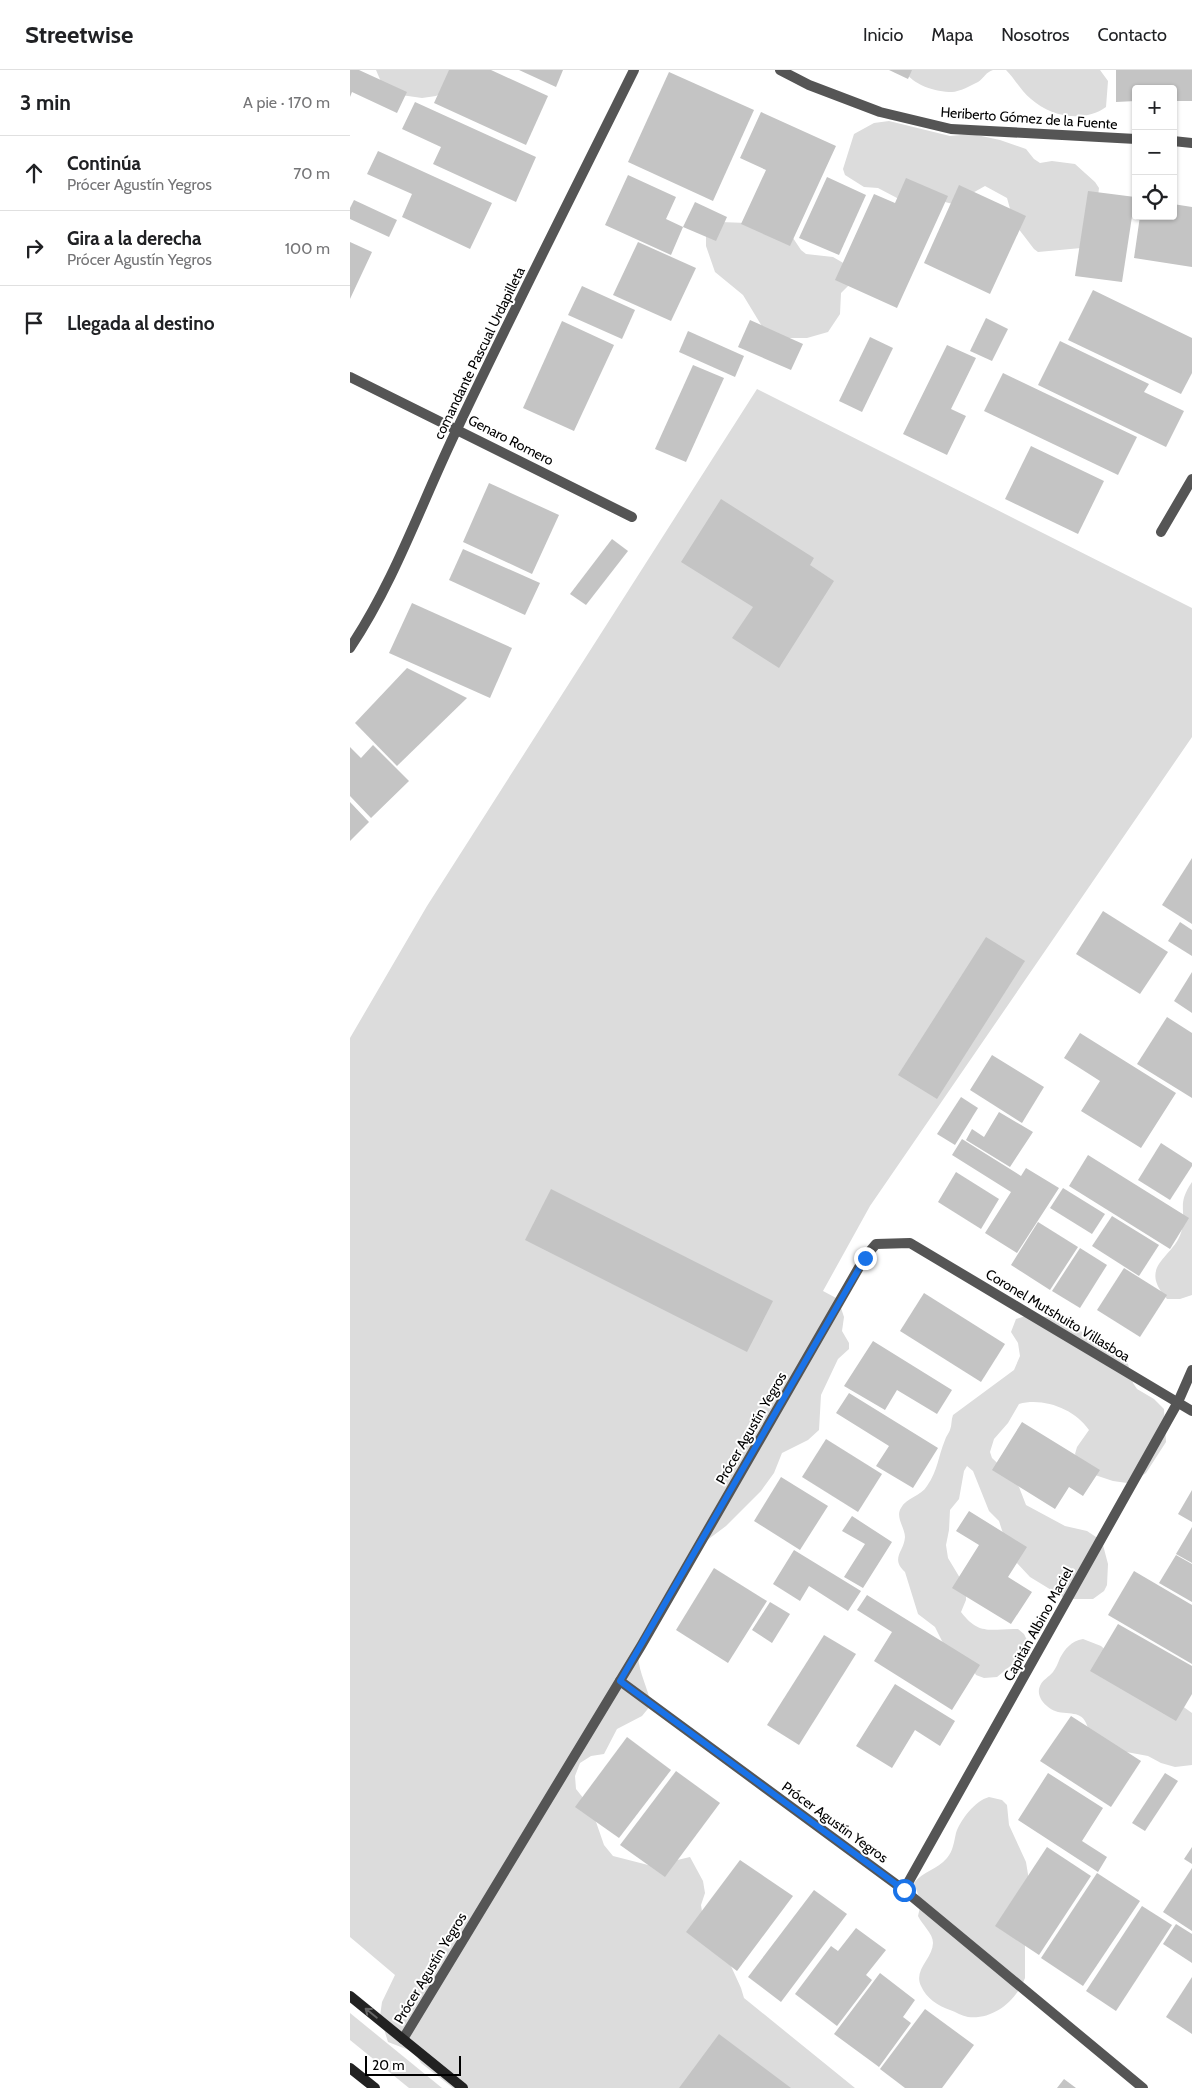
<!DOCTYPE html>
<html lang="es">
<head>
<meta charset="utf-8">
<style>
  body { margin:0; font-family:Cabin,sans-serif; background:#f2f2f2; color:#202124 }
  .controls { position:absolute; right:15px; top:15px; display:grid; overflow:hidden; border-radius:5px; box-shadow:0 1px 4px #0004 }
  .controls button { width:45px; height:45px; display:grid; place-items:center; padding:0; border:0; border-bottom:1px solid #e0e0e0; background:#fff; color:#202124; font:25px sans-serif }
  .scale { position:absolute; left:15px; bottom:12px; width:96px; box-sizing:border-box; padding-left:5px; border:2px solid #000; border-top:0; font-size:14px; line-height:18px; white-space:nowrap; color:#000; -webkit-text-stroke:4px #fff; paint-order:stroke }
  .stop { position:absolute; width:15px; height:15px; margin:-11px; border:4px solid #1a73e8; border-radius:50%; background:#fff }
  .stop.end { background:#1a73e8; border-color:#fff; box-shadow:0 1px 5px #0008 }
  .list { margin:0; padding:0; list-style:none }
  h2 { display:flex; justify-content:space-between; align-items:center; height:65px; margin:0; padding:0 20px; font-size:21px }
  h2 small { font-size:16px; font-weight:400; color:#757577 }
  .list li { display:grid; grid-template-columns:32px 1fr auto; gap:15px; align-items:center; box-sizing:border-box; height:75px; padding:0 20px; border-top:1px solid #e0e0e0 }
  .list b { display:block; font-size:19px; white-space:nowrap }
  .list p { margin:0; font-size:16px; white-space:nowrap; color:#757577 }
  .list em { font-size:16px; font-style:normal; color:#757577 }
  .icon { flex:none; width:28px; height:28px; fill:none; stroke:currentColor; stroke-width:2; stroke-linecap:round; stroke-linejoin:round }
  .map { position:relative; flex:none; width:842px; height:2018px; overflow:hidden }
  header { display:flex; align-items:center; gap:30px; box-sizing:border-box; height:70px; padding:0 25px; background:#fff; border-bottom:1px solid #e0e0e0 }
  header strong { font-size:24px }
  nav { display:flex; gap:28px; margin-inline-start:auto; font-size:18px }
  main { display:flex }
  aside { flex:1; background:#fff }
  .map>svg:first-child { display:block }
  .green { fill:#dcdcdc }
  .building { fill:#c4c4c4 }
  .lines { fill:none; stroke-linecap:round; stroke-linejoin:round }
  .minor { stroke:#555; stroke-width:10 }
  .secondary { stroke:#222; stroke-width:10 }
  .oneway { stroke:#646464 }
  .route { stroke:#1a73e8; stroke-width:6 }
  .labels { text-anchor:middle; stroke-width:4; stroke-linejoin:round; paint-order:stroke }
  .street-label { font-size:14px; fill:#000; stroke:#fff }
</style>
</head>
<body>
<header>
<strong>Streetwise</strong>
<nav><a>Inicio</a><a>Mapa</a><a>Nosotros</a><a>Contacto</a></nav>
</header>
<main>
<aside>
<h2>3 min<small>A pie · 170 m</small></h2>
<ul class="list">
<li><svg class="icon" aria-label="ahead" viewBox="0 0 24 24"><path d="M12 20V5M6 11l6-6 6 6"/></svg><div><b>Continúa</b><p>Prócer Agustín Yegros</p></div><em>70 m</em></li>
<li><svg class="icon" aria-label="right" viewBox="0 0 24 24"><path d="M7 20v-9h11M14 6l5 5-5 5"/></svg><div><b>Gira a la derecha</b><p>Prócer Agustín Yegros</p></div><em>100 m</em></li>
<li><svg class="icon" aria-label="arrive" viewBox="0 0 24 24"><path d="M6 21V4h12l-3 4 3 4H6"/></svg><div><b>Llegada al destino</b></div></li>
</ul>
</aside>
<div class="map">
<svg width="842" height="2018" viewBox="0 0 842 2018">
  <rect width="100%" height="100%" fill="#fff"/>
  <g class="green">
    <path d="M26 0H128L86 26 72 28 51 25 32 14Z"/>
    <path d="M554 0H643C636 2 634 8 628 12 622 15 609 22 602 22 586 22 562 15 554 0Z"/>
    <path d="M656 0H750L758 11 756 37C734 53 701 47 681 29 671 21 665 9 656 0Z"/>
    <path d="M539 51 600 66 622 64 650 70 676 79 684 89 690 93 702 91 725 94 745 112 749 118 742 177 688 182 684 179 664 153 657 128 635 116 603 134 583 129 547 128 528 118 514 117 495 105 493 99 504 64 524 53Z"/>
    <path d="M370 152 397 153 443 168 451 180 456 184 483 187 495 194 501 213 491 223 490 244 478 262 457 268H426L413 258 393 225 365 202 356 176V163Z"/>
    <path d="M407 319 842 538V667L520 1136 473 1221 488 1229 494 1247 492 1261 499 1273V1279L488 1289 471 1325 469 1360 458 1370 432 1383 424 1403 411 1421 376 1456 348 1477 288 1586C289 1603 298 1618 301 1635L292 1646 267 1659 254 1684 241 1686 230 1693 225 1706 226 1719 234 1729 245 1749 254 1775 263 1786 302 1796 340 1787 353 1811 355 1823 351 1835 353 1848 380 1894 391 1918 394 1928 505 2018H103L71 1993 64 1982 38 1972 30 1946 32 1932 45 1905 0 1867V968L77 836Z"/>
    <path d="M842 1112V1225L830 1229H817C786 1194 826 1188 832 1159 836 1138 827 1134 842 1112Z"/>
    <path d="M679 1245 707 1248 763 1279 778 1294 783 1313 787 1319 804 1329 814 1339 816 1372 796 1403 784 1411 777 1413 763 1411 742 1404 732 1396 725 1384 727 1377 739 1360C725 1339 693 1327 669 1334L658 1353 644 1369 640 1382 642 1388 661 1406 669 1417 676 1435 715 1456 737 1461 749 1469 753 1475 758 1494 757 1515 754 1521 743 1529H716L680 1507 666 1492 658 1479 649 1451 639 1441 623 1401 617 1396 614 1401 609 1429 600 1440 599 1460 596 1475 598 1488 616 1518V1530L611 1542C630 1567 642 1558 668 1559L674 1564 677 1570V1577L669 1589 647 1607 634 1608 626 1605 623 1600 594 1575 585 1557 568 1544 555 1502C540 1488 554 1482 555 1467 555 1458 545 1447 551 1438 556 1428 571 1426 577 1416 588 1400 588 1387 595 1370 596 1366 599 1363 600 1360 602 1355 601 1350 603 1345L664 1300 670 1286 668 1273 661 1262 666 1249Z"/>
    <path d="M733 1569 751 1576 761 1585 842 1643V1695L825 1697 811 1693 798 1686 771 1681 739 1663C735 1640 724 1645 708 1642 697 1639 685 1627 690 1616 692 1610 699 1607 703 1602 706 1598 708 1593 710 1588 715 1579 721 1571 733 1569Z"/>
    <path d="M639 1727 652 1730 657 1735 659 1755 676 1792 684 1841 675 1861V1908C666 1931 643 1950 618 1947 612 1946 606 1942 600 1940 588 1936 576 1928 571 1916 563 1900 583 1888 583 1873 583 1863 572 1855 568 1846L571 1833 564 1813C573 1801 587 1800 597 1788 603 1781 604 1772 606 1763 611 1749 625 1731 639 1727Z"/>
    <path d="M0 1943 92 2018H59L0 1970Z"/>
  </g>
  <g class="building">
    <path d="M0 0H9L57 22 47 43 2 22 0 27Z"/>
    <path d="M99 0H141L198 26 176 75 84 33Z"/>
    <path d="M169 0H213L206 17Z"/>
    <path d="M539 0H562L558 9Z"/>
    <path d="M766 0H842V31H823V19H786V31L766 32Z"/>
    <path d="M319 2 404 40 363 131 278 92Z"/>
    <path d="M65 32 186 87 166 132 83 94 91 77 52 59Z"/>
    <path d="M411 42 486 76 440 176 391 154 416 100 390 88Z"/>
    <path d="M28 81 142 133 120 179 52 147 62 124 17 104Z"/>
    <path d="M278 105 326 127 316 149 333 157 321 185 255 155Z"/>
    <path d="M477 107 516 125 489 185 449 168Z"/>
    <path d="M556 108 598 126 547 238 485 210 524 124 545 133Z"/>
    <path d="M609 115 676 146 640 224 574 193Z"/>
    <path d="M738 121 785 127 772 212 725 206Z"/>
    <path d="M4 130 47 150 39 167 0 149V138Z"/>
    <path d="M345 132 377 147 366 171 333 157Z"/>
    <path d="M823 134 842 137V197L784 188 790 146H823Z"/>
    <path d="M0 172 22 182 0 229Z"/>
    <path d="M288 172 346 198 321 251 263 225Z"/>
    <path d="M232 216 285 240 272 269 218 245Z"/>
    <path d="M743 220 842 268V303L831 324 718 270Z"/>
    <path d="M636 248 658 259 642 291 620 281Z"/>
    <path d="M400 250 453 274 441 300 388 277Z"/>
    <path d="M212 251 264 275 224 361 173 338Z"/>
    <path d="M338 261 394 286 385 307 329 282Z"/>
    <path d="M520 267 543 278 512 342 489 331Z"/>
    <path d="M710 271 799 314 794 322 834 341 816 377 688 315Z"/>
    <path d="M597 275 626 288 601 339 616 346 597 385 553 364Z"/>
    <path d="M343 295 374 308 336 392 305 379Z"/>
    <path d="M653 303 787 367 768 405 634 341Z"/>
    <path d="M681 376 754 411 728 464 655 429Z"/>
    <path d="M139 413 209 445 182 504 113 472Z"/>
    <path d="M371 429 464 488 460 495 484 511 429 598 382 568 403 537 331 492Z"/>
    <path d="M262 469 278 481 236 535 220 524Z"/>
    <path d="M113 479 190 513 175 545 99 510Z"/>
    <path d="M62 533 162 578 140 628 39 583Z"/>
    <path d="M57 598 117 628 47 696 5 653Z"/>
    <path d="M23 675 59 711 21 748 0 726V677L11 688Z"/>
    <path d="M0 732 19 752 0 771Z"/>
    <path d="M842 788V854L812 835Z"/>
    <path d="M753 841 818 882 790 924 726 884Z"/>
    <path d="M830 852 842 860V886L818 871Z"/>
    <path d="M636 867 675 891 587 1029 548 1005Z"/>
    <path d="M842 902V943L824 931Z"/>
    <path d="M817 947 842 963V1028L787 994Z"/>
    <path d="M730 963 826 1023 791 1078 731 1041 750 1011 714 988Z"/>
    <path d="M642 985 694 1017 672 1053 620 1020Z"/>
    <path d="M611 1027 628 1038 605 1075 587 1064Z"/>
    <path d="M649 1042 683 1062 660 1097 616 1070 622 1059 634 1067Z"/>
    <path d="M612 1069 671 1106 676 1098 709 1118 667 1183 635 1163 661 1122 602 1085Z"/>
    <path d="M811 1073 842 1093V1096L820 1130 788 1110Z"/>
    <path d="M738 1085 839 1148 820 1179 719 1116Z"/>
    <path d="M606 1102 649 1129 631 1159 588 1132Z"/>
    <path d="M713 1118 755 1144 742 1164 700 1138Z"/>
    <path d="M201 1119 423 1231 397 1282 175 1170Z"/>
    <path d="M762 1146 809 1175 789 1206 742 1176Z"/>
    <path d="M688 1152 728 1177 700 1220 661 1195Z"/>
    <path d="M730 1178 757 1195 730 1238 702 1221Z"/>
    <path d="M774 1198 817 1225 790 1267 747 1240Z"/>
    <path d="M574 1223 655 1274 631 1312 550 1261Z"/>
    <path d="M523 1271 602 1320 587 1344 547 1320 535 1340 494 1316Z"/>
    <path d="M499 1323 588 1378 563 1418 526 1396 539 1376 486 1343Z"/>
    <path d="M672 1352 750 1400 733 1426 719 1417 705 1439 642 1400Z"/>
    <path d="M476 1369 532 1404 508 1442 452 1407Z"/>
    <path d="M431 1407 478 1436 450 1480 404 1451Z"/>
    <path d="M842 1420V1452L828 1444Z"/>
    <path d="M619 1441 677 1477 658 1507 682 1522 661 1554 602 1518 629 1475 606 1461Z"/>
    <path d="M502 1446 542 1472 513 1518 494 1507 515 1474 492 1461Z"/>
    <path d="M842 1457V1493L826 1484Z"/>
    <path d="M444 1480 511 1521 498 1541 459 1516 450 1531 423 1514Z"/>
    <path d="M826 1485 842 1494V1532L809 1513Z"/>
    <path d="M364 1498 417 1531 378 1593 326 1560Z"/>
    <path d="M784 1501 842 1535V1594L758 1545Z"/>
    <path d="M517 1525 630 1595 602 1640 524 1591 542 1562 507 1540Z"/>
    <path d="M420 1532 440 1544 422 1573 402 1560Z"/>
    <path d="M768 1554 842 1596V1624L826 1651 740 1601Z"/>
    <path d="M474 1565 506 1584 449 1675 417 1655Z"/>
    <path d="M545 1614 605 1651 590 1676 565 1660 542 1698 506 1676Z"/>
    <path d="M721 1646 791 1691 761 1737 690 1691Z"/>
    <path d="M277 1667 321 1700 269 1768 225 1737Z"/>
    <path d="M326 1701 370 1733 315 1807 270 1775Z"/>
    <path d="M698 1703 753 1738 732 1771 757 1787 748 1802 668 1750Z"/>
    <path d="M815 1703 828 1711 795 1761 782 1753Z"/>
    <path d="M697 1777 741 1806 689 1885 645 1856Z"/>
    <path d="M842 1777V1794L834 1789Z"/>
    <path d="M390 1790 443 1826 387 1901 336 1862Z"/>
    <path d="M842 1798V1861L813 1842Z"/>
    <path d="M747 1803 790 1831 733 1916 691 1888Z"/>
    <path d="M464 1820 497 1844 431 1932 398 1907Z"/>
    <path d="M792 1836 822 1855 766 1941 736 1921Z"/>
    <path d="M826 1854 842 1864V1893L813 1874Z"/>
    <path d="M506 1858 536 1880 516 1905 522 1910 487 1956 445 1924 481 1876 488 1881Z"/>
    <path d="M530 1903 565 1930 553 1947 561 1953 529 1997 484 1964Z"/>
    <path d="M842 1907V1964L816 1947Z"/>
    <path d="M575 1939 624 1975 592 2018H555L530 1999Z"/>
    <path d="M369 1964 441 2018H329Z"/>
    <path d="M714 2009 726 2018H707Z"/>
  </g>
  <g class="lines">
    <g class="minor">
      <path d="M430 0 459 15 530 42 601 59 786 69"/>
      <path d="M823 71 842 73"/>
      <path d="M0 307 282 447"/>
      <path d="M811 462 842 409"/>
      <path d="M0 578C46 509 72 431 108 357 165 237 225 119 284 0"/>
      <path d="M270 1611 554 1820 793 2018"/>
      <path d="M554 1820 828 1332 842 1300"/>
      <path d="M53 1969 291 1576 515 1187 526 1174 560 1173 842 1341"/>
    </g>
    <g class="secondary">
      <path d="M0 1926 113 2018"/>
      <path d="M0 1998 25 2018"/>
    </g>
  </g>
  <defs><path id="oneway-shaft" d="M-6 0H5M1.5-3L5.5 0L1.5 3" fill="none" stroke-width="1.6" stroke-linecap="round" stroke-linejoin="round" transform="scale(1.25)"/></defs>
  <use class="oneway" href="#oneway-shaft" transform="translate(21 1943) rotate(-141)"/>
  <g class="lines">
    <path class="route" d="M515 1188 270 1611 554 1820"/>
  </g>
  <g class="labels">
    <g class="street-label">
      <text transform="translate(679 48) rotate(4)" y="5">Heriberto Gómez de la Fuente</text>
      <text transform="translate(129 283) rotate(-64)" y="5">comandante Pascual Urdapilleta</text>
      <text transform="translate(161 370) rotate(27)" y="5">Genaro Romero</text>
      <text transform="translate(708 1245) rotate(31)" y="5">Coronel Mutshuito Villasboa</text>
      <text transform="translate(401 1358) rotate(-60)" y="5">Prócer Agustín Yegros</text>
      <text transform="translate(688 1554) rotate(-61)" y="5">Capitán Albino Maciel</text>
      <text transform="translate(485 1752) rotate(36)" y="5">Prócer Agustín Yegros</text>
      <text transform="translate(80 1898) rotate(-59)" y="5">Prócer Agustín Yegros</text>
    </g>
  </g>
</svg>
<div class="controls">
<button>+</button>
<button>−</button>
<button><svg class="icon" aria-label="locate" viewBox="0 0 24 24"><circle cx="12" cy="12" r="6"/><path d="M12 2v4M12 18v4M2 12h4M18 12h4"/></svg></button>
</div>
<div class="scale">20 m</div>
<div class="stop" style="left:554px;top:1820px"></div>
<div class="stop end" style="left:515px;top:1188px"></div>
</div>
</main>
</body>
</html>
